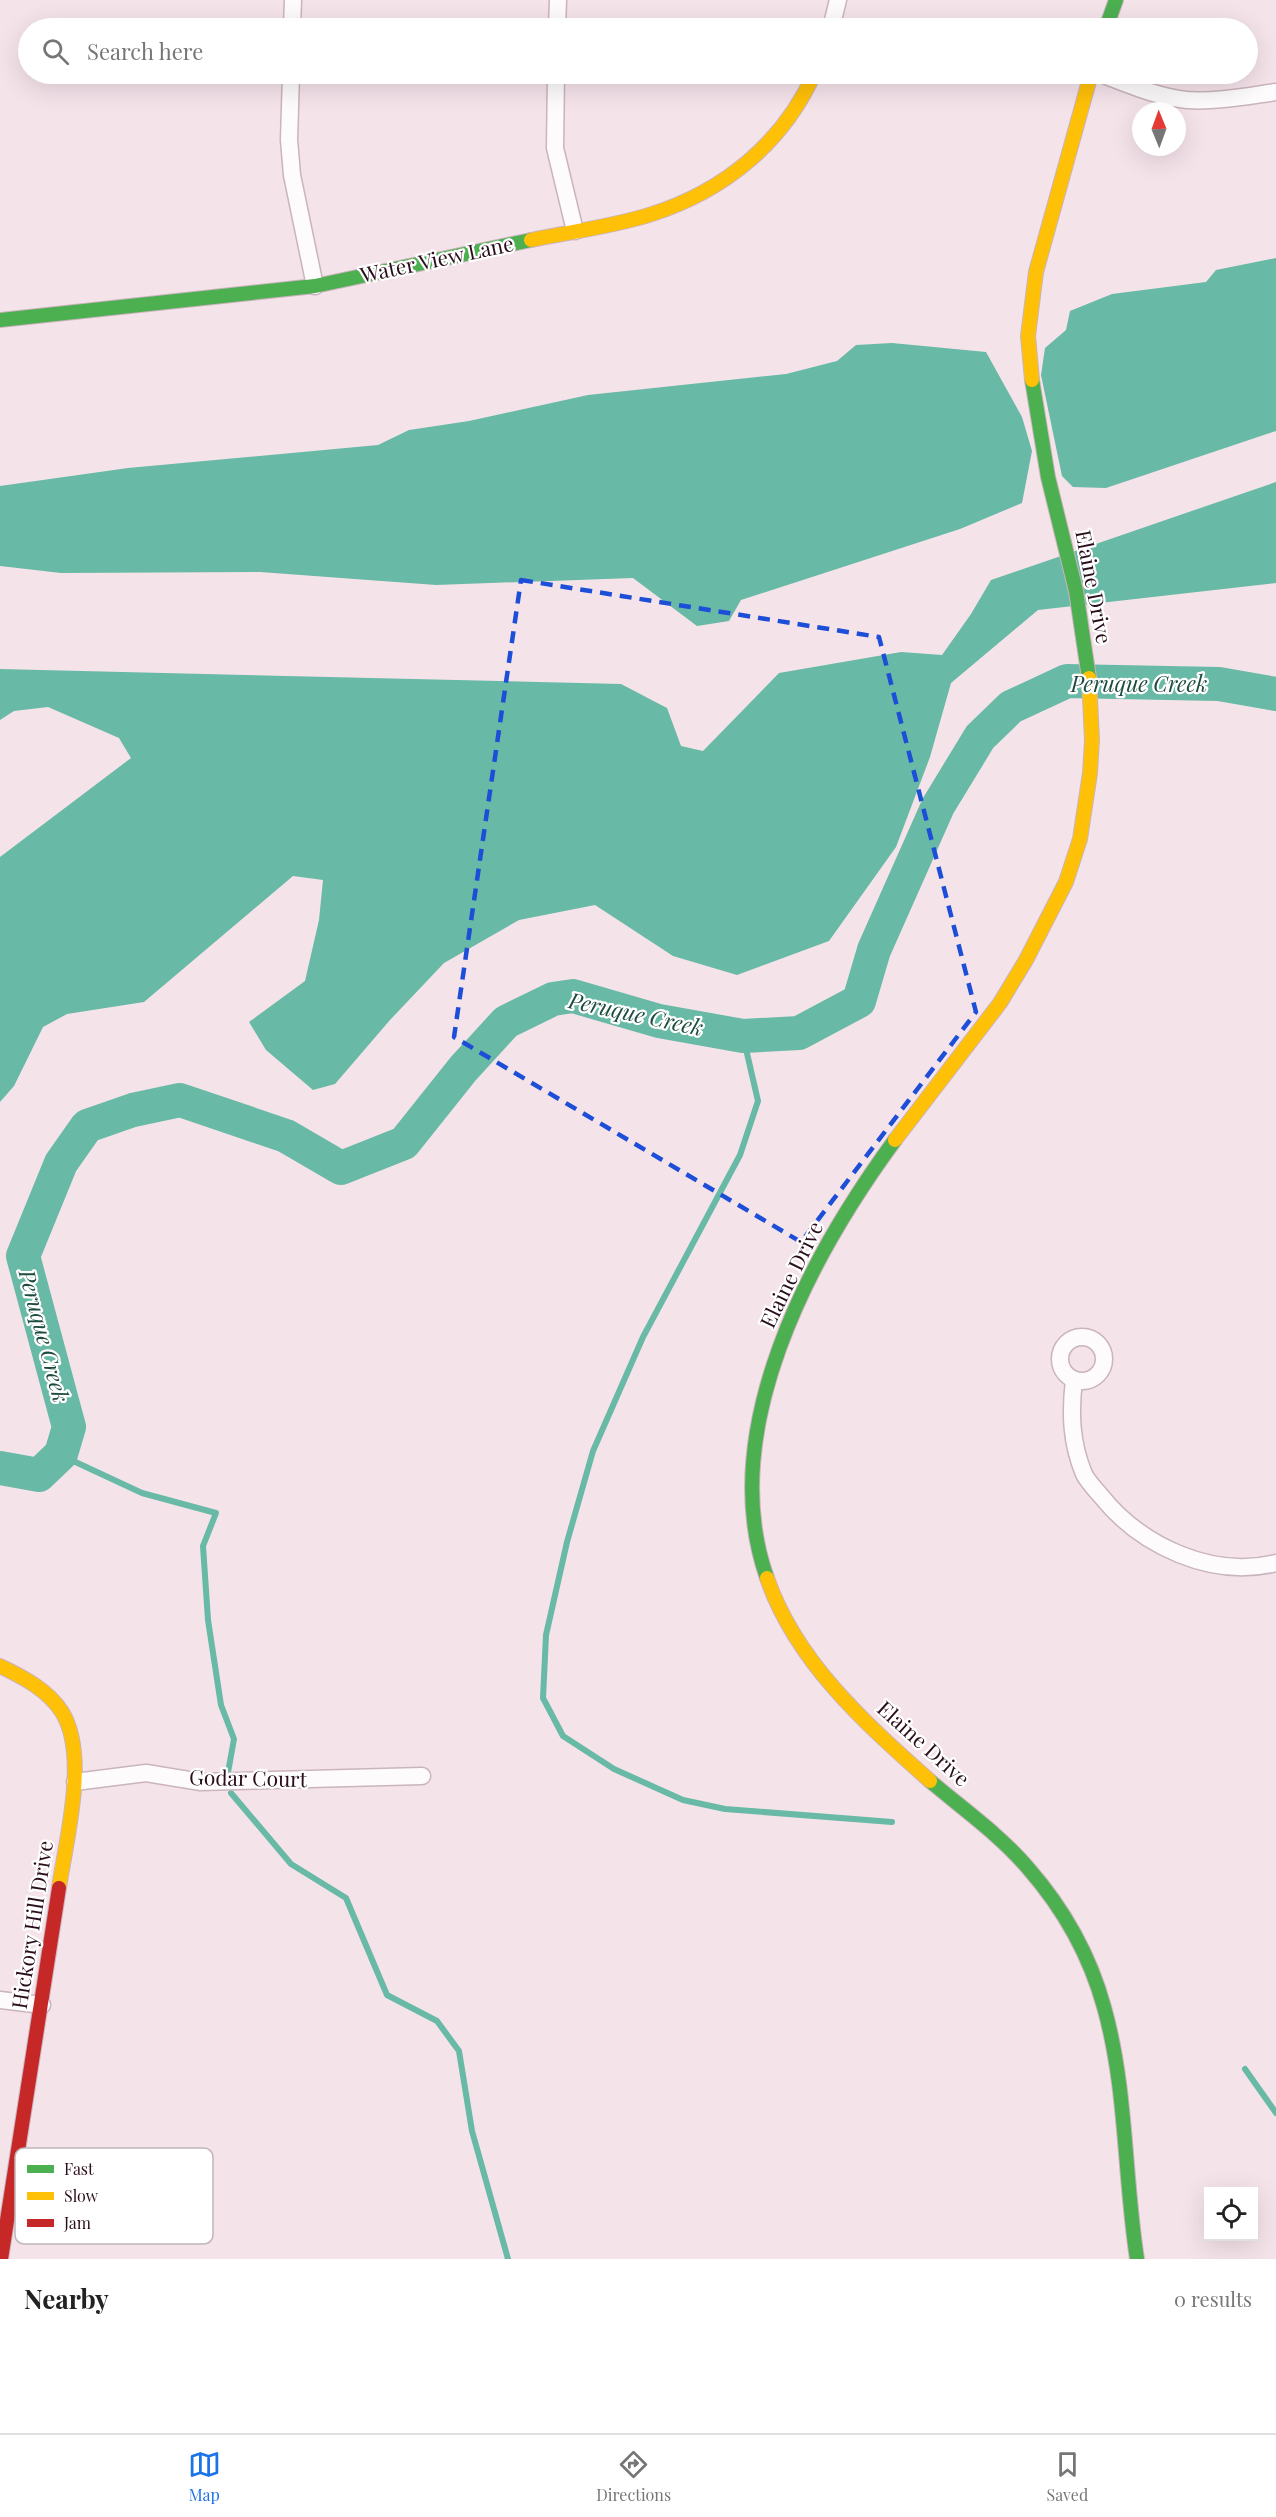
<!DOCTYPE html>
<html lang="en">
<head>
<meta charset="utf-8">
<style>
  body { margin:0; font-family:"Playfair Display",serif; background:#f6f6f6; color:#222 }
  .controls { position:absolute; right:18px; bottom:18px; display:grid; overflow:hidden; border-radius:0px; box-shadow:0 6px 24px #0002 }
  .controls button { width:54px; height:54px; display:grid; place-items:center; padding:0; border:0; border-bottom:2px solid #e0e0e0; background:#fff; color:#222; font:30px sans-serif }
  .compass { position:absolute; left:1132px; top:102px; width:54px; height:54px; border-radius:50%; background:#fff; box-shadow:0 6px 24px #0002; rotate:359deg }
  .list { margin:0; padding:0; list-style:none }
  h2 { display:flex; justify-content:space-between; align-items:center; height:78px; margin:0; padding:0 24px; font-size:26px }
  h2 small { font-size:20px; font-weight:400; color:#767676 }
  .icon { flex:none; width:33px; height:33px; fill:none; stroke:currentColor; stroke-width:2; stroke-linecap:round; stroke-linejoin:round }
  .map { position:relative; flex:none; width:1276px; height:2259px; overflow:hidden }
  .search { position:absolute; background:#fff; box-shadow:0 6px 24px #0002; left:18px; right:18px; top:18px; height:66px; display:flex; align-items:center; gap:15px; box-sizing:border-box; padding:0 21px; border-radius:33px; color:#767676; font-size:22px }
  .sheet { height:174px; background:#fff }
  nav { display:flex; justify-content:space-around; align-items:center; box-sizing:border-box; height:84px; border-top:2px solid #e0e0e0; background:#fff; font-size:16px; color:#767676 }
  nav a { display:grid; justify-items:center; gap:3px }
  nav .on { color:#1a73e8 }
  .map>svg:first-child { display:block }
  .water { fill:#68b9a6 }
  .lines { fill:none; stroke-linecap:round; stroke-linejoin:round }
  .stream { stroke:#68b9a6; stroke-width:6 }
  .river { stroke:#68b9a6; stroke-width:34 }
  .street-casing { stroke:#cab4bd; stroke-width:19 }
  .fast-casing { stroke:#cab4bd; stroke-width:16 }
  .slow-casing { stroke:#cab4bd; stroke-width:16 }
  .jam-casing { stroke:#cab4bd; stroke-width:16 }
  .street { stroke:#fefbfc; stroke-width:16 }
  .fast { stroke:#4caf50; stroke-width:14 }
  .slow { stroke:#ffc107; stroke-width:14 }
  .jam { stroke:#c62828; stroke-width:14 }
  .marked { fill:none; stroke:#1d4ed8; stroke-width:4.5; stroke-dasharray:12 8; stroke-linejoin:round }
  .labels { text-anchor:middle; stroke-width:4.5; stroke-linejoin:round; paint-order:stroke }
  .street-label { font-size:21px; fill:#2a0e1b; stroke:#fff }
  .water-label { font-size:22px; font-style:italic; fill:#1b4c3e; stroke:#fff }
  .key { fill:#fff; stroke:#bfb7bb; stroke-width:1.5 }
  .key-label { font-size:16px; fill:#2a0e1b }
</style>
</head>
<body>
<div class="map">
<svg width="1276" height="2259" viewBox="0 0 1276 2259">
  <rect width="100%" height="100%" fill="#f5e3ea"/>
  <g class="water">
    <path d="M1276 258V431L1106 488 1073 487 1062 476 1041 375 1045 348 1066 330 1070 311 1112 294 1206 282 1216 270Z"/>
    <path d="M892 343 986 352 1022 417 1032 451 1022 503 960 529 741 600 729 621 697 626 633 578 436 585 260 572 61 573 0 566V486L128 468 378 445 409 430 469 421 588 395 786 374 837 361 856 345Z"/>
    <path d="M1276 482V583L1038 610 951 683 930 757 896 847 829 941 737 975 673 956 595 905 519 920 444 963 390 1020 335 1084 313 1090 266 1050 249 1022 305 981 319 920 323 880 293 876 144 1002 67 1014 43 1027 14 1086 0 1102V857L131 758 119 738 48 707 14 711 0 720V669L621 684 667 708 681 746 703 751 779 673 901 652 942 655 971 614 991 580Z"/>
  </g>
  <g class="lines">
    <g class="stream">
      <path d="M743 1036 758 1101 740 1155 643 1337 593 1451 567 1542 546 1635 543 1698 563 1736 614 1769 683 1800 725 1809 892 1822"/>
      <path d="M39 1475 69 1459 142 1493 216 1513 203 1546 208 1620 221 1705 234 1739 227 1778"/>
      <path d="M231 1793 291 1864 346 1898 387 1995 437 2021 459 2051 472 2131 508 2259"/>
      <path d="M1245 2069 1276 2113"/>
    </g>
    <path class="river" d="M0 1468 39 1475 61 1454 69 1427 23 1256 61 1163 87 1126 133 1110 180 1100 286 1136 341 1168 404 1143 463 1069 506 1022 553 999 573 996 659 1021 743 1036 799 1033 859 1001 874 950 938 806 980 737 1011 707 1067 681 1219 684 1276 694"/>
    <g class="street-casing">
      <g id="street">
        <path d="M292 28 293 0"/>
        <path d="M557 28 558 0"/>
        <path d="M831 28 838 0"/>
        <path d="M291 74 289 140 292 175 315 286"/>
        <path d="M556 74 555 148 575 231"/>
        <path d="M1101 74C1128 84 1157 97 1187 100 1216 102 1247 96 1276 92"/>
        <circle cx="1082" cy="1359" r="22"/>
        <path d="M1074 1380C1070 1413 1071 1443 1084 1474 1088 1482 1096 1490 1101 1496 1141 1546 1212 1579 1276 1563"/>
        <path d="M75 1782 146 1773 201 1782 422 1776"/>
        <path d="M0 2000 42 2005"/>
      </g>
    </g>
    <g class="fast-casing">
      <g id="fast">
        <path d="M1106 28 1116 0"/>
        <path d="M0 320 315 286 531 240"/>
        <path d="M1032 380 1048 477 1076 591 1089 678"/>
        <path d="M767 1578C715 1431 810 1256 895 1140"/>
        <path d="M930 1781C963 1809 1000 1835 1028 1868 1063 1908 1090 1956 1104 2007 1127 2088 1124 2176 1137 2259"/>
      </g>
    </g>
    <g class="slow-casing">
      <g id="slow">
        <path d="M531 240C569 232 616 226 652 214 724 191 783 143 814 74"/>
        <path d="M1032 380 1028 336 1036 272 1091 74"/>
        <path d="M895 1140 1000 1003 1026 960 1066 882 1080 839 1090 773 1092 740 1089 678"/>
        <path d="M767 1578C796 1662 865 1723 930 1781"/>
        <path d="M0 1666C23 1677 48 1690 62 1712 89 1756 66 1839 59 1888"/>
      </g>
    </g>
    <g class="jam-casing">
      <path id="jam" d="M1 2259 59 1888"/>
    </g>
    <use href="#street" class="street"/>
    <use href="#fast" class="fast"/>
    <use href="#slow" class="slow"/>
    <use href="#jam" class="jam"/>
  </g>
  <path class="marked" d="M521 580 879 637 976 1012 801 1242 454 1037Z"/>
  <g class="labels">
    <g class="street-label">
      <text transform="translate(437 260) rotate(-12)" y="7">Water View Lane</text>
      <text transform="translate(1093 587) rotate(79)" y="7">Elaine Drive</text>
      <text transform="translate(792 1275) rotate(-64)" y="7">Elaine Drive</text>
      <text transform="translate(923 1744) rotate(42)" y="7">Elaine Drive</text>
      <text transform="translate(248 1779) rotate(1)" y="7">Godar Court</text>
      <text transform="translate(33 1925) rotate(-81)" y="7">Hickory Hill Drive</text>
    </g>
    <g class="water-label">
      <text x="1139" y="692">Peruque Creek</text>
      <text transform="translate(636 1014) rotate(12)" y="8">Peruque Creek</text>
      <text transform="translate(44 1336) rotate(75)" y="8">Peruque Creek</text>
    </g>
  </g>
  <rect x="15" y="2148" width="198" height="96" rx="9" class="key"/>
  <rect x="27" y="2165" width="27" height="8" fill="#4caf50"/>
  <rect x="27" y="2192" width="27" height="8" fill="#ffc107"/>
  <rect x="27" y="2219" width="27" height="8" fill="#c62828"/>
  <g class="key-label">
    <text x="64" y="2175">Fast</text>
    <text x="64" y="2202">Slow</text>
    <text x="64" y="2229">Jam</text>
  </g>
</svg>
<div class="controls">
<button><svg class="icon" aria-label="locate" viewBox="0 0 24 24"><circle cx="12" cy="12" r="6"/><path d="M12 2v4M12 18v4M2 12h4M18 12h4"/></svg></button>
</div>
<svg class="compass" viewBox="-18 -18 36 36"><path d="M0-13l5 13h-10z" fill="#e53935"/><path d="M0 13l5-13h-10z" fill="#767676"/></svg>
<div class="search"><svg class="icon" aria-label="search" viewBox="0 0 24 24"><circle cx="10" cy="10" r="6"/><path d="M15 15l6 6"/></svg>Search here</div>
</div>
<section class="sheet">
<h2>Nearby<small>0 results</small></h2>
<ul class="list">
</ul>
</section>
<nav>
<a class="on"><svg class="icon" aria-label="map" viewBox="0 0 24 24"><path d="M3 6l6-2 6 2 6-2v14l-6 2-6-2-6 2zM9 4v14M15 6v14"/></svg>Map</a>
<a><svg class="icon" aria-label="directions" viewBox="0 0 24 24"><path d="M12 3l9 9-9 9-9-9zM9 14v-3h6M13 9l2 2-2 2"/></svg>Directions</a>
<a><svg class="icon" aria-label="saved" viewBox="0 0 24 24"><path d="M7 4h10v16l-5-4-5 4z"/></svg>Saved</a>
</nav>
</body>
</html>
